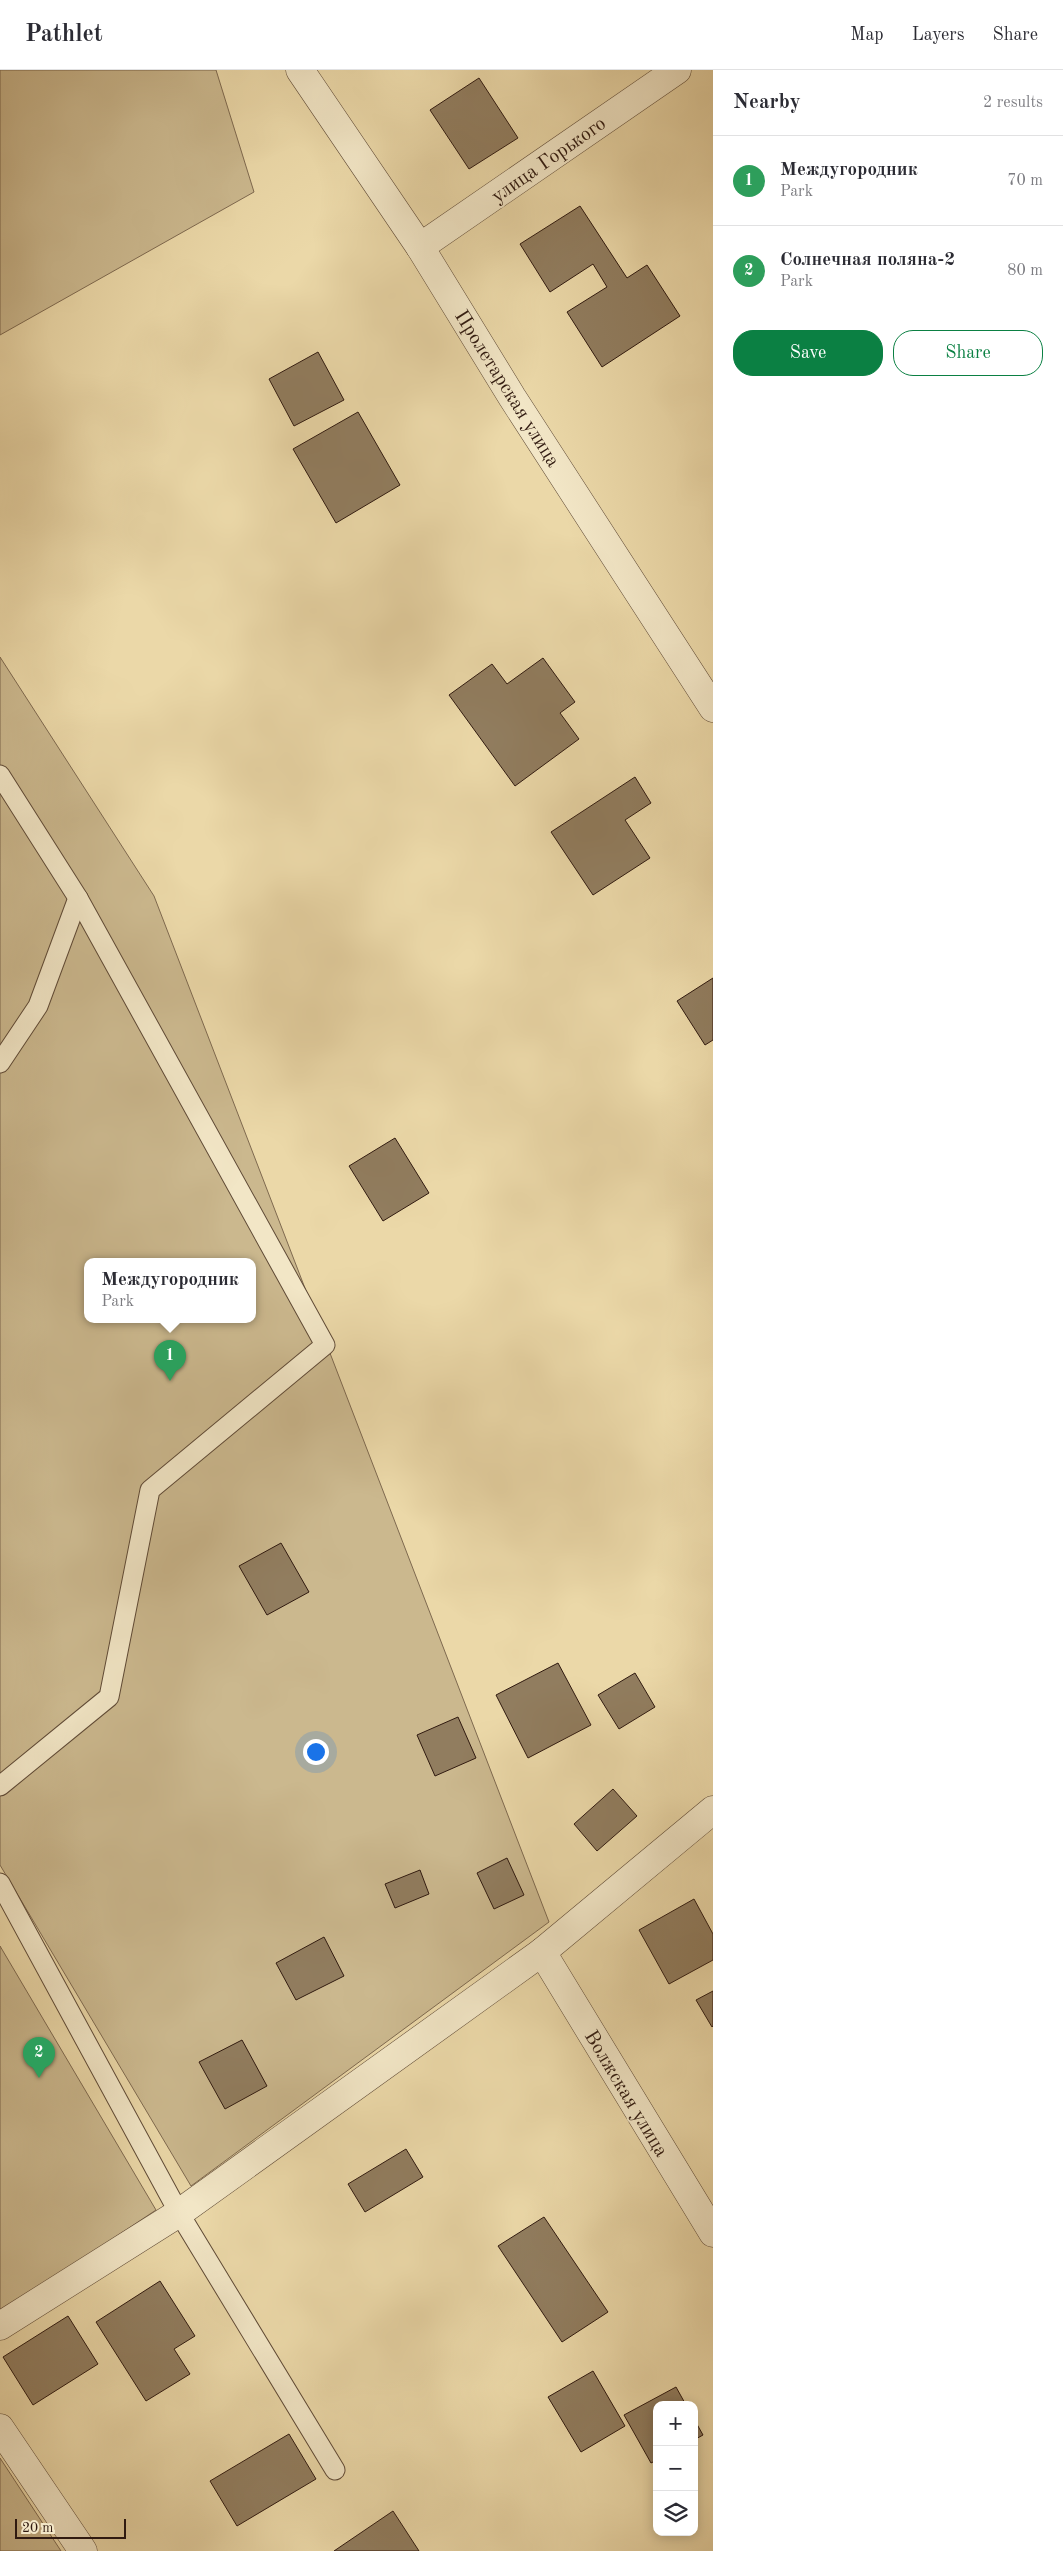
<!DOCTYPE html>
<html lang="en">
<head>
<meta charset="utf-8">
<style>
  body { margin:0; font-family:"Old Standard TT",serif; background:#f2f2f3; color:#2b2b33 }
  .controls { position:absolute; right:15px; bottom:15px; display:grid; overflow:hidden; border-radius:10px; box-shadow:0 2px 12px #0003 }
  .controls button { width:45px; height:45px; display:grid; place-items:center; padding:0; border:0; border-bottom:1px solid #e1e1e2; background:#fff; color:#2b2b33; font:25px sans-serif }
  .scale { position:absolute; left:15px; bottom:12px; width:111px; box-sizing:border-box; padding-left:5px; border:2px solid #301a10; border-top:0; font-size:14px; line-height:18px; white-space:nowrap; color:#301a10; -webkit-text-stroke:4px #f2e6c6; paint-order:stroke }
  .you { position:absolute; left:315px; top:1681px; width:18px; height:18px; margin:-12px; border:4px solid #fff; border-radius:50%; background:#1a73e8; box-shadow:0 0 0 8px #1a73e833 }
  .badge { display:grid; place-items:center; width:32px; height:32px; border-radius:50%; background:#0b8043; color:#fff; font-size:16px; font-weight:700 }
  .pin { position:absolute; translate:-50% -41px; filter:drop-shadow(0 1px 2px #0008) }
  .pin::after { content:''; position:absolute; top:26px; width:18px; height:15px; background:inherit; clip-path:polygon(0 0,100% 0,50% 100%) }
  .popup { position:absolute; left:84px; top:1188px; width:172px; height:65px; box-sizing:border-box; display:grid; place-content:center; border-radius:10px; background:#fff; filter:drop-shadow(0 1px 4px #0005); font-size:16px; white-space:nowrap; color:#7c7c81 }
  .popup b { font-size:19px; color:#2b2b33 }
  .popup::after { content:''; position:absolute; left:50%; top:100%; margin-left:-10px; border:10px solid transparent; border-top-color:#fff }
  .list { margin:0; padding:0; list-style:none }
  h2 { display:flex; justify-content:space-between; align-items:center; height:65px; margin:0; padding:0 20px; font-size:21px }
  h2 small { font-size:16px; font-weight:400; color:#7c7c81 }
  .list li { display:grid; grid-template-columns:32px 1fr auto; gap:15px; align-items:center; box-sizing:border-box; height:90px; padding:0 20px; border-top:1px solid #e1e1e2 }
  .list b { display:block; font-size:19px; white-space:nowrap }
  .list p { margin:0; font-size:16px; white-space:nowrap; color:#7c7c81 }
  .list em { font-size:16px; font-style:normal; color:#7c7c81 }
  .actions { display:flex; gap:10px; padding:15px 20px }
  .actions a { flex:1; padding:11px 0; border:1px solid #0b8043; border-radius:20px; text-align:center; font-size:18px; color:#0b8043 }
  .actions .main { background:#0b8043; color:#fff }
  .icon { flex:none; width:28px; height:28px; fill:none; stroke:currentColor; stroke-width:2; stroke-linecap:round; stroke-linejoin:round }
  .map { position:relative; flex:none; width:713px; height:2481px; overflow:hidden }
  header { display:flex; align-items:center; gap:30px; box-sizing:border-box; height:70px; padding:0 25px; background:#fff; border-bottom:1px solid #e1e1e2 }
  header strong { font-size:24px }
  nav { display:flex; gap:28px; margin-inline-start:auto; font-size:18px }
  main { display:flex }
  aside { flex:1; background:#fff }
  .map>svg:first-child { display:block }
  .green { fill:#cbb88e; stroke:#7e694f; fill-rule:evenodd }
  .building { fill:#917d5f; stroke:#301a10 }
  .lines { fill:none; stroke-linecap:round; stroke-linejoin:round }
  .service-casing { stroke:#5f4a36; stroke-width:21 }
  .minor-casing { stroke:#5f4a36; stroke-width:29 }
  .service { stroke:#f2e6c6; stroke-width:19 }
  .minor { stroke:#f2e6c6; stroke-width:28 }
  .labels { text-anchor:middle; stroke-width:4; stroke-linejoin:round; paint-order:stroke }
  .street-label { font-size:20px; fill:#301a10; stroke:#f2e6c6 }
</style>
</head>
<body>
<header>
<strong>Pathlet</strong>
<nav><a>Map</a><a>Layers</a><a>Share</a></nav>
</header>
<main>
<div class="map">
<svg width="713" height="2481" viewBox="0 0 713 2481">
  <rect width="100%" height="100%" fill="#ebd8a8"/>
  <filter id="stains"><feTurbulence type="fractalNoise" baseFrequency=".004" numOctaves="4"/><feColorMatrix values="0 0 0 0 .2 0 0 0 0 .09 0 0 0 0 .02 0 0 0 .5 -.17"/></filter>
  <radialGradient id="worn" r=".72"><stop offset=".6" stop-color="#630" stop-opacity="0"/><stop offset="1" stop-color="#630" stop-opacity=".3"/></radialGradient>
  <g class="green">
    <path d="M0 0H216L254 122 0 265Z"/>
    <path d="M0 587 154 826 549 1852 191 2116 0 1795ZM88 1192H252V1250H88Z"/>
    <path d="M0 1876 156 2140 0 2244Z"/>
    <path d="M0 2388 61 2481H0Z"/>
  </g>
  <g class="building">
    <path d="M479 8 518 68 469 99 430 40Z"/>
    <path d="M580 136 627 208 647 195 680 246 602 297 567 242 607 217 593 194 550 222 520 174Z"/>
    <path d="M318 282 344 330 294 356 269 309Z"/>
    <path d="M358 342 400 415 336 453 293 379Z"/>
    <path d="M543 588 575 632 560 643 579 669 515 716 449 625 492 594 507 614Z"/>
    <path d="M635 707 651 733 625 750 650 788 593 825 551 762Z"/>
    <path d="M713 908V970L705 975 677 931Z"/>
    <path d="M395 1068 429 1123 383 1151 349 1096Z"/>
    <path d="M281 1473 309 1522 267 1545 239 1496Z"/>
    <path d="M558 1593 591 1655 528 1688 496 1625Z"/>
    <path d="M635 1603 655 1637 619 1659 598 1625Z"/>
    <path d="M458 1647 476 1688 435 1706 417 1665Z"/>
    <path d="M613 1719 637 1746 597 1781 574 1754Z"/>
    <path d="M507 1788 524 1825 494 1839 477 1803Z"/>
    <path d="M420 1800 429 1824 395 1838 385 1814Z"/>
    <path d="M694 1829 713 1864V1890L669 1914 639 1860Z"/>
    <path d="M324 1867 344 1906 296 1930 276 1893Z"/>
    <path d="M713 1921V1956L712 1957 696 1930Z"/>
    <path d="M242 1970 267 2016 225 2039 199 1992Z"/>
    <path d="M406 2079 423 2107 365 2142 348 2114Z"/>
    <path d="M544 2147 608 2242 562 2272 498 2176Z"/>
    <path d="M160 2211 195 2266 174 2279 190 2304 146 2331 96 2252Z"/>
    <path d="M68 2246 98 2294 33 2335 3 2287Z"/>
    <path d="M593 2301 625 2356 581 2382 548 2327Z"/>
    <path d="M676 2317 686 2335H657V2390L651 2393 624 2345Z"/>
    <path d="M694 2349 703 2365 694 2370Z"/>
    <path d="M289 2364 316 2409 237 2456 210 2411Z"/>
    <path d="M393 2441 419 2481H334Z"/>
  </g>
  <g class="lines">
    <g class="service-casing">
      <g id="service">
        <path d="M0 705 78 828 325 1275 150 1420 109 1627 0 1716"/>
        <path d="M0 993 38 936 78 828"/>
        <path d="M0 1813 179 2143 335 2400"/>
      </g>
    </g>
    <g class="minor-casing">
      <g id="minor">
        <path d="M300 0 420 177 512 327 713 638"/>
        <path d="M420 177 677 0"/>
        <path d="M542 1882 713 2163"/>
        <path d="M0 2256 179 2143 542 1882 713 1740"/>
        <path d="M0 2358 83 2481"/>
      </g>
    </g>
    <use href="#service" class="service"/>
    <use href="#minor" class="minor"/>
  </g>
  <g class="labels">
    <g class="street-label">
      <text transform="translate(548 89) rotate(-35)" y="7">улица Горького</text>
      <text transform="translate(508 318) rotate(58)" y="7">Пролетарская улица</text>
      <text transform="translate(627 2023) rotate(59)" y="7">Волжская улица</text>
    </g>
  </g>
  <rect width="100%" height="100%" filter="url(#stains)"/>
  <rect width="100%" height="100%" fill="url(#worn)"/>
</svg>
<div class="controls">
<button>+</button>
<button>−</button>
<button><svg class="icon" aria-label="layers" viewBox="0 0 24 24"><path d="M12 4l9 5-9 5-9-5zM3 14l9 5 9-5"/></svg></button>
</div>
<div class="scale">20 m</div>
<div class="you"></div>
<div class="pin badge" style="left:170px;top:1311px;background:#2e9e5b">1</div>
<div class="popup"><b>Междугородник</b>Park</div>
<div class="pin badge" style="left:39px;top:2008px;background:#2e9e5b">2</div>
</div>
<aside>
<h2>Nearby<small>2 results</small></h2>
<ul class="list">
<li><span class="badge" style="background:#2e9e5b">1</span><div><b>Междугородник</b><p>Park</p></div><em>70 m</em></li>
<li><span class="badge" style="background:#2e9e5b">2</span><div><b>Солнечная поляна-2</b><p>Park</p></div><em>80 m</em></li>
</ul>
<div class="actions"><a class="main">Save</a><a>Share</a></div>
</aside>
</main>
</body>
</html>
